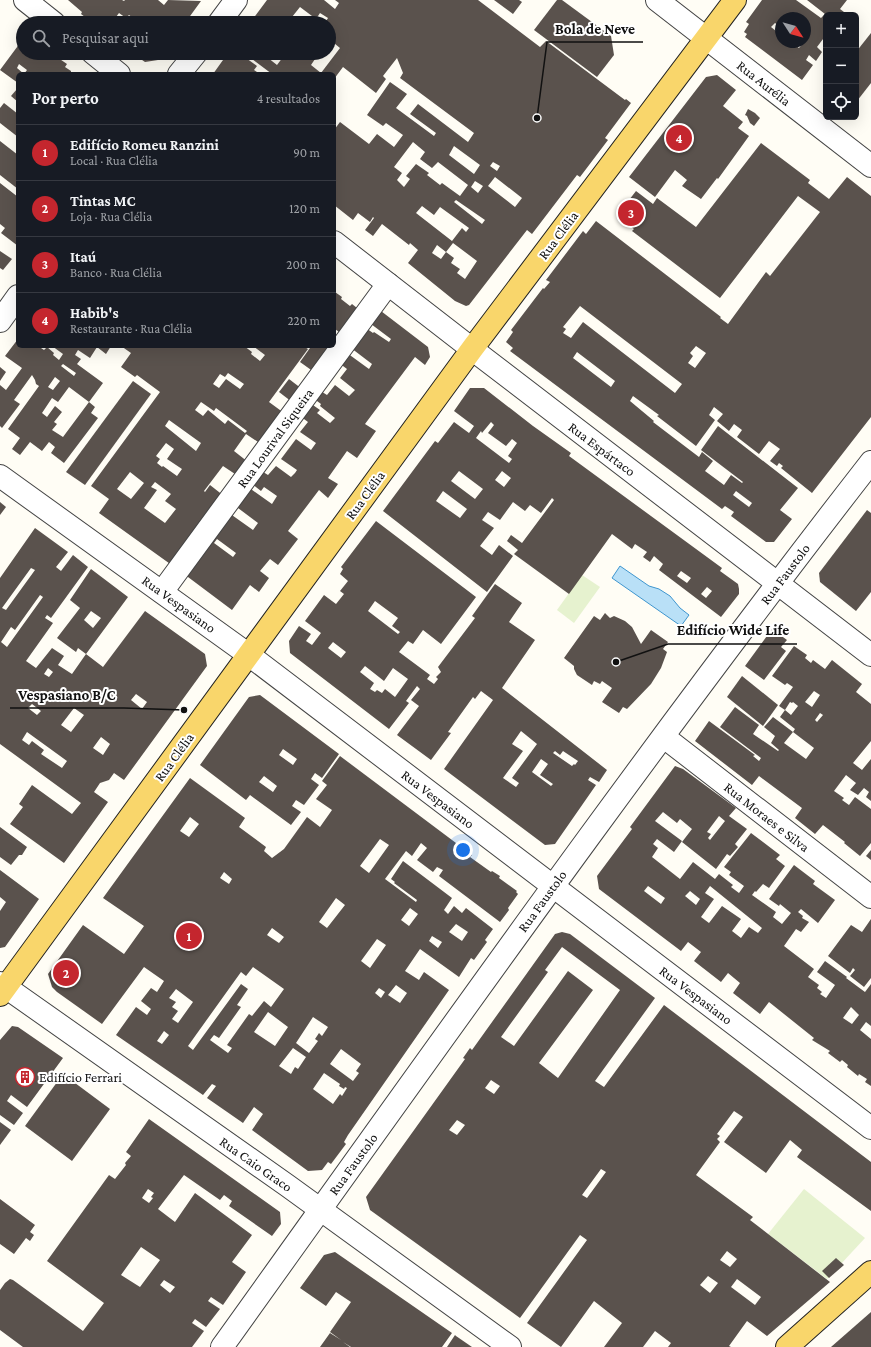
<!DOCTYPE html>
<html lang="pt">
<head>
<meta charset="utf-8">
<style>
  body { margin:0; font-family:"Crimson Pro",serif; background:#242831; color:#f1f3f6 }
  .controls { position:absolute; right:12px; top:12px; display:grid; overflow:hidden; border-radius:6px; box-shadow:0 4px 16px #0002 }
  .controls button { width:36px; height:36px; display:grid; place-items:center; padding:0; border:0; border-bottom:1px solid #363941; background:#171b24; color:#f1f3f6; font:20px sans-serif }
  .compass { position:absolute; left:775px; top:12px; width:36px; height:36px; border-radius:50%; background:#171b24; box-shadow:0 4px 16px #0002; rotate:126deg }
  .you { position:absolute; left:463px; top:850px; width:14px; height:14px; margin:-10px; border:3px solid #fff; border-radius:50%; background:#1a73e8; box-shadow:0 0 0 6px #1a73e833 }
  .badge { display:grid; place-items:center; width:26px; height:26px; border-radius:50%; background:#c4262e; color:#fff; font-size:13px; font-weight:700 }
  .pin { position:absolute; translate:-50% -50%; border:2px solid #fff; box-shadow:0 1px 4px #0006 }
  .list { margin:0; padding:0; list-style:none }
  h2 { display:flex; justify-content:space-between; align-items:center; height:52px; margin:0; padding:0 16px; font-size:17px }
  h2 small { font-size:13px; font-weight:400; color:#9ea1a6 }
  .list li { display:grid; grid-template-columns:26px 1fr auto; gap:12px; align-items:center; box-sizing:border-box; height:56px; padding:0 16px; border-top:1px solid #363941 }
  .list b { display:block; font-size:15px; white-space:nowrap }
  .list p { margin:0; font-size:13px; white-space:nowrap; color:#9ea1a6 }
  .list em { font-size:13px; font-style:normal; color:#9ea1a6 }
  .icon { flex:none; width:22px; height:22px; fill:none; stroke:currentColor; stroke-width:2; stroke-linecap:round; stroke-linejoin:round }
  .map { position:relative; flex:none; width:871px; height:1347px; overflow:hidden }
  .search { position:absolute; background:#171b24; box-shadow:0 4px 16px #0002; left:16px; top:16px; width:320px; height:44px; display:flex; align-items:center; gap:10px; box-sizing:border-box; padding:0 14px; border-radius:22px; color:#9ea1a6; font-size:15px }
  .panel { position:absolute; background:#171b24; box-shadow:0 4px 16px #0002; left:16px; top:72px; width:320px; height:276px; border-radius:6px }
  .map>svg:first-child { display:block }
  .pitch { fill:#e6f2cf }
  .water { fill:#b9e0f7; stroke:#3f96cf }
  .building { fill:#5a524d; fill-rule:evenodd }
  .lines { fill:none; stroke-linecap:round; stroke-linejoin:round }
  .minor-casing { stroke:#444; stroke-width:24 }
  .major-casing { stroke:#222; stroke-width:24 }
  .minor { stroke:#fff; stroke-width:22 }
  .major { stroke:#f9d66b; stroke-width:22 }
  .labels { text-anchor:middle; stroke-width:4; stroke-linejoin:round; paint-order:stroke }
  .street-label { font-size:14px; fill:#111; stroke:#fff }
  .poi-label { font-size:14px; fill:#111; stroke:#fff; text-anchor:start }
  .leader { fill:none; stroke:#111; stroke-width:1.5 }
  .callout-dot { fill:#111; stroke:#fff; stroke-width:1.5 }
  .callout-label { font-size:15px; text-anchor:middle; font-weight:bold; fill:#111; stroke:#fff; stroke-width:4; stroke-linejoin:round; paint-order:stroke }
</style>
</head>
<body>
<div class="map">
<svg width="871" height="1347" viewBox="0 0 871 1347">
  <rect width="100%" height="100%" fill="#fffdf5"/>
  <g class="pitch">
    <path d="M582 575 600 587 574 623 557 610Z"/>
    <path d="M804 1189 865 1238 827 1279 768 1234Z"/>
  </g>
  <path class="water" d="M620 566 649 586 659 589 670 596 680 608 689 615 681 626 612 578Z"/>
  <g class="building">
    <path d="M68 0H122L124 1 125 0H158L164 5 168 0 201 1 185 23H140L129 15 126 18 119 13 116 17 124 23H93L81 14 82 12Z"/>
    <path d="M267 0H324L335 9 339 3 335 0H478L540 47 546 41 625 100 626 99 631 103 605 138 608 140 580 177 577 175 532 234 527 230 469 305 466 306 455 301 408 263 418 250 410 243 409 245 382 224 373 236 365 230 374 218 373 217 370 222 358 213 353 220 334 205V130L340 122 369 144 377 134 394 147 403 135 386 123 383 126 367 115 390 82 407 94 396 108 434 136 436 133 410 114 418 104 468 142 474 133 400 78 403 73 397 58 383 76 386 79 376 93 343 67 334 79V74H272L244 53H264L263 54 277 65 283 57 277 53H296L300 56 303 53H319L311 65 321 73 340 48 329 39V23H325L328 18 320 13 316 19 300 7 292 17 299 23H250ZM413 142 425 152 420 159 432 168 438 162 468 185 460 196 442 183 440 185 427 175 429 173 416 164 406 176 410 179 404 187 397 180 402 173 394 167ZM454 146 480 165 474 174 449 155ZM493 162 500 166 497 171 490 166ZM495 177 522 198 515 207 488 186ZM475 181 483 186 478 193 471 187ZM456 200 485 220 482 224 454 202ZM422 206 434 215 440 207 469 228 466 232 462 228 452 241 416 213ZM453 243 477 261 465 279 457 273 460 269 451 263 454 258 446 252 441 259 432 253 437 245 446 252Z"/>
    <path d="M494 0H519L522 2 513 14Z"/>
    <path d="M557 0H562L611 36 614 55 597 77 534 30Z"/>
    <path d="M762 0H796L821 18 825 14 807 0H847L840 9 848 15H826V35L817 47 822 52 816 61 809 55 806 60 813 65 802 80 745 37 747 34 744 32 749 24 746 22ZM781 18H805V42H801L803 43 799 48 791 42H781V35L771 27 775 23 781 27Z"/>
    <path d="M871 33V83L857 101 856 100V52Z"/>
    <path d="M23 39V53H51L67 64 65 67 71 71V74H18V83L0 70ZM19 64 27 70 24 74 17 68Z"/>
    <path d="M132 53H163L158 60 145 62Z"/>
    <path d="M228 53H239L257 66 254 70 260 74H213Z"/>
    <path d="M717 75 736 90 723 106 743 122 738 128 749 136 718 179 717 178 701 199 682 186 687 180 675 170 655 197 629 177 706 77Z"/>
    <path d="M17 89H18V102L11 96Z"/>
    <path d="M4 103 18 114V137L0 123V108Z"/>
    <path d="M748 109 755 113 760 118 754 126 750 123 747 116 745 115Z"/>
    <path d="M0 141 18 155V189L0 175Z"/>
    <path d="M761 143 810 180 808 183 829 199 847 177 871 196V417L812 493 781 468 783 466 779 463 777 466 770 461 780 449 769 441 759 454 737 437 742 430 734 424 729 431 717 421 723 414 714 407 709 415 715 420 696 446 657 416 659 415 633 396 630 401 654 421 653 422 699 457 702 452 713 461 705 471 724 485 731 475 742 483 743 482 701 450 718 426 798 488 780 510 792 519 774 542H766L731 516 734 512 725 506 722 509 510 351 513 348 506 342 513 332 511 330 543 288 544 289 550 282 546 280 583 231 586 234 596 221 721 317 720 318 728 324 766 272 770 276 820 212 798 196 720 298 632 231 634 229 623 221 625 217 619 213 636 191 653 204 657 198 696 227ZM580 306 682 384 675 393 583 322 571 338 563 333 566 329 563 327ZM696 346 706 353 695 368 688 363 693 356 690 353ZM577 352 615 381 611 387 573 358ZM736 491 752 503 749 507 733 495Z"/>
    <path d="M0 183 18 197V246L1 233 5 228 0 224Z"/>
    <path d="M0 251 12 259 3 270 0 268Z"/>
    <path d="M335 292 342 297 341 299 350 306 352 304 357 308 339 332 335 329 334 331V293Z"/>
    <path d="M377 308 428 347 430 357 425 365 415 357 365 424 376 431 357 458 347 451 328 478 338 484 328 498 319 490 288 531 298 539 278 565 270 559 260 571 269 578 259 592 250 585 232 610 184 574 229 513 253 530 258 523 234 505 248 487 272 504 277 496 264 487 261 491 251 483 260 470 268 475 276 466 291 477 295 473 297 470 281 459 296 439 311 450 316 443 300 432 308 422 300 416 310 403 320 410 317 413 330 423 335 418 320 406 321 404 313 398 319 390 327 395 335 385 349 396 355 390 340 378 347 369 339 363 347 353 369 369 372 364 351 348 363 326 373 333 374 332 389 342 391 339 367 321ZM217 539 236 553 233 557 214 543Z"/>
    <path d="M18 339V346H38L44 350 47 347 54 353 53 355 59 360 63 354 52 346H111L106 354 97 347 90 358 78 350 75 355 81 359 77 364 103 383 89 402 69 387 58 402 52 398 42 413 47 417 55 406 62 412 54 422 57 424 52 430 63 437 89 402 95 407 91 413 98 418 64 463 51 453 55 447 49 442 42 451 30 442 20 455 12 449 20 438 8 429 39 386 36 384 35 380 32 375 14 400 20 404 2 428 0 426V385L6 390 22 368 5 356ZM63 364 76 373 74 376 61 366ZM55 377 60 381 53 390 48 387Z"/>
    <path d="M121 346H244L252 352 251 354 260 361 265 355 253 346H303L308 349 269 402 284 413 261 444 246 434 234 451 248 462 238 476 223 466 204 491 205 492 210 485 224 496 173 566 99 513 109 499 91 486 160 392 137 375 135 377 121 367 131 353ZM228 373 244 384 240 389 226 379 219 388 213 384 220 374 225 377ZM201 402 214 411 216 408 247 431 245 433 228 420 225 424 208 410 203 416 195 410ZM169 420 201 443 196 451 165 426ZM166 443 174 449 167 459 182 469 177 476 163 466 162 467 157 463 160 459 156 456ZM130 472 144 483 131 499 117 489ZM155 482 171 494 165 501 176 509 165 523 144 508 157 490 151 487Z"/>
    <path d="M307 346H324L330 350 314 372 300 362 310 348Z"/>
    <path d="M0 367 6 372 0 381Z"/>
    <path d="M289 379 302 389 292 402 279 392Z"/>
    <path d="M133 381 151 394 85 485 66 472Z"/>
    <path d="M470 388H484L533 426 571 453 569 456 722 568 720 571 738 584 739 589V594L721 617 659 570 663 564 654 556 650 562 643 557 647 552 635 544 632 549 612 534 569 594 514 554 518 550 507 541 511 535 522 543 554 500 552 498 541 513 530 505 525 511 513 502 500 520 488 512 482 520 494 528 480 546 492 555 499 545 513 556 487 592 383 511 435 441 438 443 454 422 469 433 474 426 454 411ZM491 422 494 425 488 433 506 446 512 439 517 443 508 456 512 459 509 463 476 438 481 431 482 433ZM459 471 483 489 475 499 451 481ZM502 471 511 478 504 487 495 480ZM443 491 467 509 460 518 436 501ZM681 571 691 578 687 583 677 576ZM707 587 712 591 706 598 701 594Z"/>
    <path d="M0 502 6 507 0 515Z"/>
    <path d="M867 510 871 513V592L856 611 820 582 819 573Z"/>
    <path d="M376 521 476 597 441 644 423 630 413 644 408 641 399 652 430 675 427 679 434 684 438 679 436 677 441 672 438 667 475 618 472 616 495 584 522 603 509 622 535 640 502 688 607 770 599 782 590 777 588 780 596 785 555 844 545 845 444 769 493 700 481 691 475 699 473 697 448 732 451 733 431 760 397 735 419 706 411 700 420 689 417 686 406 701 409 703 389 729 290 653 289 641 299 626 311 634 306 641 312 645 321 633 305 621 324 595 336 604 344 594 340 591 348 581 340 574 343 569 341 567ZM375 601 398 618 392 626 400 632 398 634 368 611ZM333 642 346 652 341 658 328 648ZM365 666 384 681 393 668 408 679 395 697 385 689 382 693 377 690 375 692 370 689 374 683 360 672ZM521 731 537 744 512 778 519 783 516 787 503 778 523 751 512 744ZM555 751 560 755 563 751 578 761 575 765 574 764 572 766 553 753ZM541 759 548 764 540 775 553 784 551 786 532 772Z"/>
    <path d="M35 528 68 552 56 567 61 571 73 555 88 567 51 618 47 615 45 618 53 623 26 661 36 668 52 648 64 656 58 665 72 674 86 654 103 667 145 611 205 654 207 666 124 780 114 773 109 780 100 783 94 792 108 802 64 863 10 824 23 807 19 804 32 785 72 814 81 803 0 744V578ZM31 568 35 570 6 610 2 608ZM40 595 43 597 7 647 1 642 11 627 15 630ZM48 668 53 672 49 677 44 674ZM136 694 147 702 142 709 131 700ZM32 704 41 711 37 715 28 708ZM74 708 84 715 71 732 61 725ZM27 732 67 761 62 768 41 754 44 750 32 741 29 745 22 740ZM101 737 110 744 103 755 93 748Z"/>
    <path d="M91 569 128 597 86 654 78 648 76 652 57 638 80 608 70 600ZM91 611 101 618 93 628 84 620Z"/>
    <path d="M605 613 610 618 614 616 625 621 632 627 641 644 651 630 668 642 663 649 667 652 661 668 651 684 627 709 623 707 619 713 602 702 612 688 602 681 600 684 594 681 592 685 577 675 574 669V666L564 658 594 616 600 620Z"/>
    <path d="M772 629 787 640 781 647 786 651 764 680 745 666Z"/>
    <path d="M794 646 807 655 805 658 811 663 813 660 825 669 832 660 862 684 856 692 871 704V741L853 763 862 770 871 759V801L866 797 869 792 864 788 858 795 850 790 856 783 846 775 834 791 844 798 842 800 849 805 855 797 871 809V843L860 856 844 843 845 842 823 825 815 834 795 818 802 808 759 776 752 785 695 741 709 721 755 755 753 756 759 761 761 758 720 727 735 707 759 725 753 734 778 751 779 750 771 743 775 736 764 727 773 717 793 732 784 743 806 759 814 748 793 732 795 729 780 717 785 710 791 715 798 706 793 702 792 703 790 702 785 710 779 706 793 687 787 683 785 685 772 676ZM814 691 820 695 812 707 805 702ZM820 713 823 715 817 722 815 720Z"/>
    <path d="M742 676 778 705 763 726 727 697Z"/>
    <path d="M260 695 339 754 322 778 315 773 311 779 319 785 304 805 296 800 292 806 301 812 291 825 250 795 246 800 200 765 249 697ZM283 749 297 759 293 765 279 755ZM264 776 277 786 273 792 259 782Z"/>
    <path d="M340 756 472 855 470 857 491 872 492 871 500 876 499 878 517 891 516 892 518 894 508 908 509 910 500 922 439 876 443 870 437 867 433 872 417 860 427 848 421 843 412 856 406 851 385 879 416 902 417 900 394 883 395 882 391 879 403 861 452 898 444 910 448 914 454 906 462 913 466 908 493 929 485 940 487 942 474 960 471 958 459 977 420 949 405 971 419 980 424 972 449 990 348 1135 344 1142 346 1144 331 1164 328 1162 322 1170 308 1171 252 1130 263 1114 254 1107 243 1123 207 1098 216 1086 212 1084 203 1095 116 1035 136 1007 147 1015 151 1009 141 1001 151 988 157 992 164 981 144 967 102 1024 57 992 52 987 48 974 83 925 124 954 144 926 103 898 190 778 245 818 239 827 266 847 264 851 272 858 284 849 307 817 320 827 332 810 316 799 327 785 322 781ZM190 817 199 824 189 837 180 831ZM380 839 389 845 369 873 360 866ZM224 872 232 879 229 884 220 878ZM336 898 345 905 327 928 319 922ZM410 908 418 914 409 926 401 920ZM456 924 468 932 462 941 449 932ZM272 928 284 937 279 943 267 935ZM432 936 442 942 438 948 429 941ZM377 939 386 945 370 968 361 961ZM253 967 284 989 271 1007 264 1001 252 1016 249 1014 227 1045 232 1048 228 1053 210 1040 214 1035 219 1038 241 1007 237 1005 248 989 241 984 193 1050 188 1046 241 972 246 976ZM396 985 407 993 400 1003 388 995ZM379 988 385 992 381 998 375 993ZM176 989 193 1002 178 1023 172 1019 178 1011 172 1007 176 1002 169 998ZM268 1012 288 1027 275 1046 254 1032ZM313 1017 328 1027 322 1036 319 1033 315 1039 318 1041 309 1053 296 1043ZM164 1031 169 1035 162 1044 157 1041ZM293 1048 306 1057 298 1069 295 1067 291 1074 279 1066ZM341 1049 361 1064 356 1071 359 1073 353 1081 330 1064ZM324 1073 340 1084 339 1086 344 1089 345 1087 347 1088 342 1096 340 1094 333 1104 313 1089Z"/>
    <path d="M675 766 683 769 736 808 729 816 747 829 735 844 738 847 730 856 727 854 716 869 682 842 692 829 680 819 677 823 663 812 655 821 682 841 674 852 657 839 653 844 658 848 652 857 680 879 693 862 715 879 719 874 733 885 731 887 739 893 744 886 729 875 731 872 724 867 751 833 780 855 776 859 785 866 769 888 763 884 756 892 755 891 752 895 776 912 773 917 782 924 791 913 780 904 779 906 769 899 794 865 815 881 813 884 835 900 818 923 801 909 798 912 803 916 802 918 809 922 801 932 796 929 784 946 814 969 808 977 819 985 817 988 822 992 820 994 826 998 835 985 817 972 825 961 847 977 846 978 865 992 871 984V1026L866 1022 860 1030 871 1039V1086L865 1082 867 1079 859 1074 858 1076 847 1067 848 1065 842 1060 840 1062 828 1053 830 1051 812 1040 814 1038 769 1002 760 1014 733 993 740 983 728 973 721 982 694 961 701 952 688 942 681 951 599 889 597 876 632 829 630 827ZM719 816 725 821 710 840 708 838 711 834 707 832ZM648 886 665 898 661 904 644 891ZM710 886 762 928 758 933 749 927 741 938 732 931 741 919 722 906 709 923 701 917 714 899 705 893ZM690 891 700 899 696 905 685 896ZM851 1007 859 1015 852 1024 843 1018Z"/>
    <path d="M0 827 27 847 22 855H19L11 865 0 857Z"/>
    <path d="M871 850V860L866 856Z"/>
    <path d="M0 870 39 899 5 947 0 948V911L6 902 0 897Z"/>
    <path d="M871 919V978L864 987 850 976 855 970 853 968 850 973 828 956 851 925 862 932Z"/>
    <path d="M562 932 570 934 655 998 595 1081 604 1087 664 1005 871 1162V1211L797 1157 802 1150 790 1140 766 1173 724 1142 743 1117 734 1111 717 1134 720 1136 717 1139 720 1142 696 1175 753 1217 750 1220 830 1282 767 1336 747 1321 729 1346 731 1347H668L671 1343 655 1331 643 1347H604L622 1323 594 1301 561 1347 527 1323 587 1240 580 1235 520 1318 370 1210 366 1197 465 1059 463 1058 470 1048 472 1050 555 934ZM562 947 620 990 558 1078 539 1063 593 990 568 971 514 1046 501 1037 548 972 545 970ZM491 1080 500 1086 494 1094 485 1088ZM457 1120 465 1125 457 1135 449 1130ZM601 1169 606 1172 587 1198 582 1195ZM727 1251 737 1259 730 1267 720 1260ZM708 1276 718 1283 710 1293 700 1285ZM737 1279 761 1297 755 1305 731 1287Z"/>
    <path d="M12 1026 18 1027 63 1058 27 1107 11 1095 7 1101 23 1113 14 1125 0 1115V1040Z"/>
    <path d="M63 1074 110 1109 72 1161 25 1126Z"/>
    <path d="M149 1119 280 1212 281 1224 272 1236 229 1206 232 1201 224 1195 220 1200 184 1175 158 1209 175 1222 195 1193 252 1235 232 1262 246 1272 223 1305 211 1297 208 1301 220 1309 206 1327 195 1319 192 1323 204 1331 192 1347H23L0 1330V1290L5 1283 10 1279 13 1280 83 1331 104 1303 47 1261 109 1175 115 1179 126 1165 125 1163 131 1156 126 1152ZM148 1189 154 1193 151 1197 153 1198 149 1203 142 1198ZM141 1247 160 1260 140 1287 121 1275ZM164 1280 175 1287 170 1293 160 1285Z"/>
    <path d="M0 1122 11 1130 0 1145Z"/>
    <path d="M0 1199 35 1225 30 1232 34 1235 30 1241 26 1238 14 1254 0 1244Z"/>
    <path d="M335 1252 452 1333 442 1347H351L343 1342 350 1347H320L330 1333 341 1340 330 1332 351 1302 336 1292 326 1306 300 1288 324 1255Z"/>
    <path d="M836 1258 844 1265 829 1278 822 1271Z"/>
    <path d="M871 1312V1347H831Z"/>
    <path d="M455 1335 456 1336 472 1347H447Z"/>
  </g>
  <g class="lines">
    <g class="minor-casing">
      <g id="minor">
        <path d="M25 0 54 23"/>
        <path d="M657 0 871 166"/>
        <path d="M219 23 236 0"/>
        <path d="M93 53 119 74"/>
        <path d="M179 74 196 53"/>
        <path d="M334 242 481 356 871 655"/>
        <path d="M0 321 18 296"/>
        <path d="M0 476 249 655 871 1128"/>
        <path d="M162 592 388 284"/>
        <path d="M664 737 871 897"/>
        <path d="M0 983 288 1186 510 1347"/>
        <path d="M222 1347C435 1050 646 751 871 462"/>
      </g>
    </g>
    <g class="major-casing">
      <g id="major">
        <path d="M0 995 472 349 735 0"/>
        <path d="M787 1347 871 1272"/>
      </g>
    </g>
    <use href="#minor" class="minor"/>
    <use href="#major" class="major"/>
  </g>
  <defs>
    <g id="building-ring" transform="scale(1)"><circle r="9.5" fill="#fff" stroke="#c4262e" stroke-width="1.5"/><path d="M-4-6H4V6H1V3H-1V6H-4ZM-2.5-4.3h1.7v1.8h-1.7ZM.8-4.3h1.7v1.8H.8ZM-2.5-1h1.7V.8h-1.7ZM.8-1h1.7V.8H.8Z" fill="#c4262e"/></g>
  </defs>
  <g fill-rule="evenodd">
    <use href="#building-ring" x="25" y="1077"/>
  </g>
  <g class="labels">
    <g class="street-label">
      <text transform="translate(764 83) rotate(38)" y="5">Rua Aurélia</text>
      <text transform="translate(558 235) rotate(-53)" y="5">Rua Clélia</text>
      <text transform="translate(275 438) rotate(-54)" y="5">Rua Lourival Siqueira</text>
      <text transform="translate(602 449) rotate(37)" y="5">Rua Espártaco</text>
      <text transform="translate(365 495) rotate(-54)" y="5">Rua Clélia</text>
      <text transform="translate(785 574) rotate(-53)" y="5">Rua Faustolo</text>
      <text transform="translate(179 604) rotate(36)" y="5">Rua Vespasiano</text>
      <text transform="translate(174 757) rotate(-54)" y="5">Rua Clélia</text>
      <text transform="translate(438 799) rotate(37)" y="5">Rua Vespasiano</text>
      <text transform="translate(767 817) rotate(38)" y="5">Rua Moraes e Silva</text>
      <text transform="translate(542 901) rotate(-54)" y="5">Rua Faustolo</text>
      <text transform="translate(696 995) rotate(37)" y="5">Rua Vespasiano</text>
      <text transform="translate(256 1164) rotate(35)" y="5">Rua Caio Graco</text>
      <text transform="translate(353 1164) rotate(-54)" y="5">Rua Faustolo</text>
    </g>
    <g class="poi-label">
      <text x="39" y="1082">Edifício Ferrari</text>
    </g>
  </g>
  <path class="leader" d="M537 118L547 42H643M616 662L668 644H797M184 710L124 708H10"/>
  <g class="callout-dot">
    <circle cx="537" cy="118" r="4"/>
    <circle cx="616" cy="662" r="4"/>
    <circle cx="184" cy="710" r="4"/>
  </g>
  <g class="callout-label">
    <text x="595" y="34">Bola de Neve</text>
    <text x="733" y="635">Edifício Wide Life</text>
    <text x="67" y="700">Vespasiano B/C</text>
  </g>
</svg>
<div class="controls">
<button>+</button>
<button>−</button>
<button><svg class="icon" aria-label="locate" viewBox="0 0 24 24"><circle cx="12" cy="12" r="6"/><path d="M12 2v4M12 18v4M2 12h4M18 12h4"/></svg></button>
</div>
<svg class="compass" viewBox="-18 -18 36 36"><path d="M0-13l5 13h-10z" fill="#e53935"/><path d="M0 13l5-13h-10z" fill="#9ea1a6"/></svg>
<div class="you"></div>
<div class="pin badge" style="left:189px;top:936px">1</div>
<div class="pin badge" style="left:66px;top:973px">2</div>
<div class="pin badge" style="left:631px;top:213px">3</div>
<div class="pin badge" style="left:679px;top:138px">4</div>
<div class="search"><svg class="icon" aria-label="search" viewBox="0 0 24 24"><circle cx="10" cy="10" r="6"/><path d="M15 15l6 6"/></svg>Pesquisar aqui</div>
<section class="panel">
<h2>Por perto<small>4 resultados</small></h2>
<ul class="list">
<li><span class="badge">1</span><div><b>Edifício Romeu Ranzini</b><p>Local · Rua Clélia</p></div><em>90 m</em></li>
<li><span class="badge">2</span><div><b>Tintas MC</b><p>Loja · Rua Clélia</p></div><em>120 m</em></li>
<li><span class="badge">3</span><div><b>Itaú</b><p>Banco · Rua Clélia</p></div><em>200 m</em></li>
<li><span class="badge">4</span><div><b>Habib's</b><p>Restaurante · Rua Clélia</p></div><em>220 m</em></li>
</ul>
</section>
</div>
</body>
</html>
